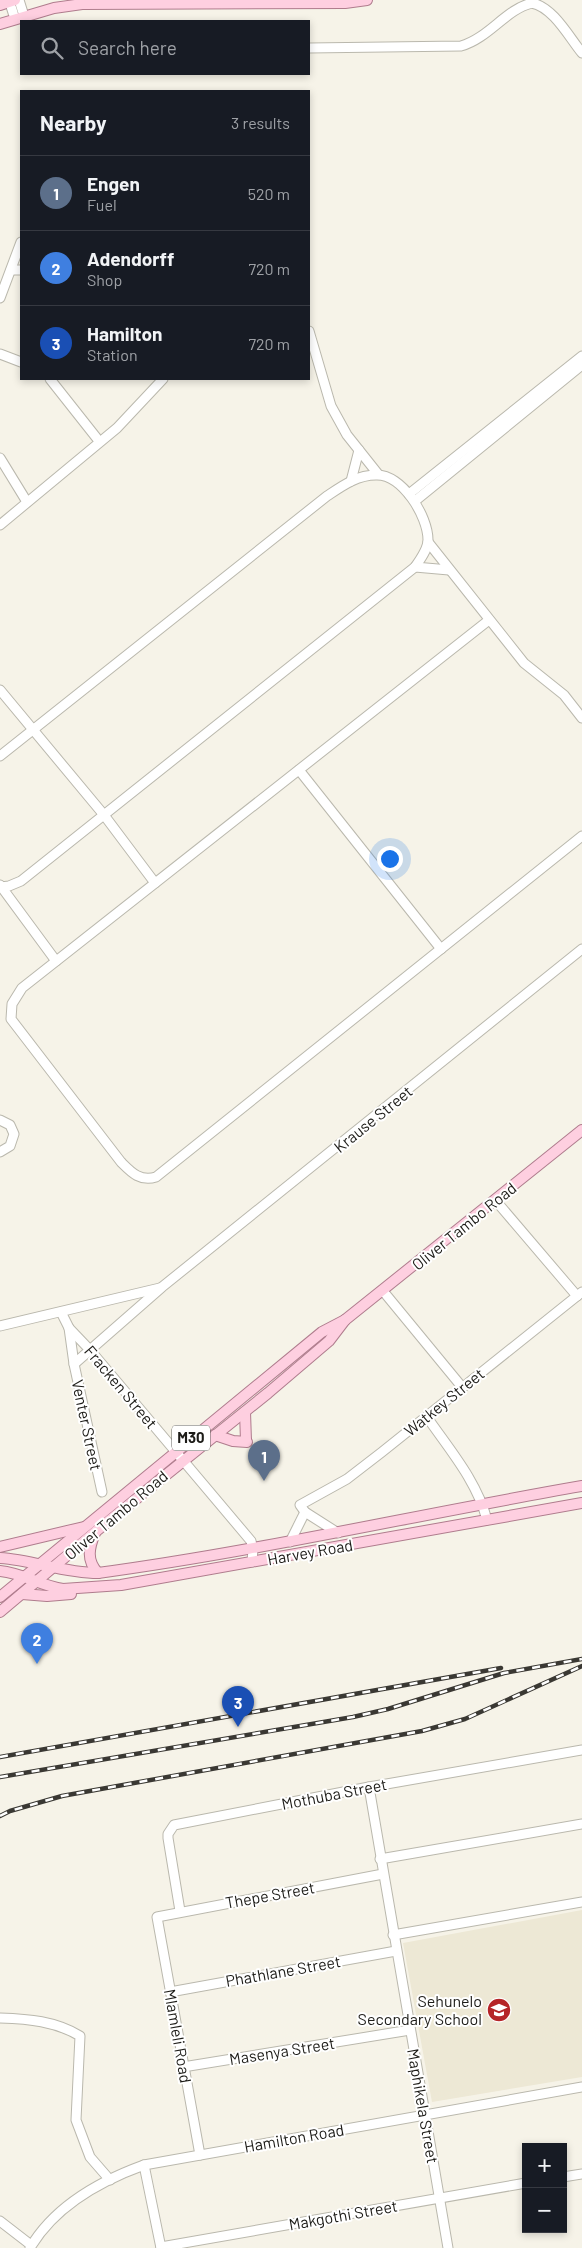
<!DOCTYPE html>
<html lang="en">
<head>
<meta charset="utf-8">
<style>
  body { margin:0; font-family:Barlow,sans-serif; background:#242831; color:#f1f3f6 }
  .controls { position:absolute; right:15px; bottom:15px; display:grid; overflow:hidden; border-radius:0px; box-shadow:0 2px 8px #0003 }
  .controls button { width:45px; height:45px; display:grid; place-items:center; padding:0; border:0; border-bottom:1px solid #363941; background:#171b24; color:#f1f3f6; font:25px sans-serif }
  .you { position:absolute; left:389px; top:858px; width:18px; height:18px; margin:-12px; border:4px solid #fff; border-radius:50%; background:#1a73e8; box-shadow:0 0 0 8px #1a73e833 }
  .badge { display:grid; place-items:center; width:32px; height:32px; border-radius:50%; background:#d69699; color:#fff; font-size:16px; font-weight:700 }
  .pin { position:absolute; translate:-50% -41px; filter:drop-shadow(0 1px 2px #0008) }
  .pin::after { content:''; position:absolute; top:26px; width:18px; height:15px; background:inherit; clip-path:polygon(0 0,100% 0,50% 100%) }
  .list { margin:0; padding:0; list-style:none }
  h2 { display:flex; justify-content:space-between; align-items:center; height:65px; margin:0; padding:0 20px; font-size:21px }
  h2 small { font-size:16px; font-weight:400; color:#9ea1a6 }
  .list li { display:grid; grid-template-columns:32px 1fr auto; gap:15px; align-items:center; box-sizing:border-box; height:75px; padding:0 20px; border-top:1px solid #363941 }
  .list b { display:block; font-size:19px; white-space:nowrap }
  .list p { margin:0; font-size:16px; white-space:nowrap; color:#9ea1a6 }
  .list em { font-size:16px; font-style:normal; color:#9ea1a6 }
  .icon { flex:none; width:28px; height:28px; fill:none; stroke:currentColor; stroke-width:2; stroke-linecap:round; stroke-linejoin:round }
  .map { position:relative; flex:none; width:582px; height:2248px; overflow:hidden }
  .search { position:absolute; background:#171b24; box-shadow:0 2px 8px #0003; left:20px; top:20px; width:290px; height:55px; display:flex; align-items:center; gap:12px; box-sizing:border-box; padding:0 18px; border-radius:0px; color:#9ea1a6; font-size:19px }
  .panel { position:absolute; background:#171b24; box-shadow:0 2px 8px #0003; left:20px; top:90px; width:290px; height:290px; border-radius:0px }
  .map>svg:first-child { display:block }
  .built { fill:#ede8d5 }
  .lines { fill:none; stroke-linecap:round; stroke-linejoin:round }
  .minor-casing { stroke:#bab8ad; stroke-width:11 }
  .major-casing { stroke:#af7c8d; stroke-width:12 }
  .minor { stroke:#fff; stroke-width:9 }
  .major { stroke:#fecfe0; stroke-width:10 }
  .rail-casing { stroke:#3a3833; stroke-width:4.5 }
  .rail { stroke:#fff; stroke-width:2.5; stroke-dasharray:8; stroke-linecap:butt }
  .labels { text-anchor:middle; stroke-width:4; stroke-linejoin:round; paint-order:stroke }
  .shield { fill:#fff; stroke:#61605d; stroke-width:1 }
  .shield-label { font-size:15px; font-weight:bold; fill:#1d1c18 }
  .street-label { font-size:16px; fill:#1d1c18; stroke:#fff }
  .poi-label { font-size:16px; fill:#1d1c18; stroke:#fff; text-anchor:end }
</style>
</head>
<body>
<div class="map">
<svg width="582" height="2248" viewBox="0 0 582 2248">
  <rect width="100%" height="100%" fill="#f6f3e8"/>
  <path class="built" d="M582 1910V2077L432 2102 403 1943Z"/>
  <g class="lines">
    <g class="minor-casing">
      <g id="minor">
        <path d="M9 0 15 19"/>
        <path d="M19 0 24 16"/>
        <path d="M309 48 461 46C489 38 506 9 532 3 553 7 569 37 582 53"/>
        <path d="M11 270H21"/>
        <path d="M0 298 21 242"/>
        <path d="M309 331 331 406 347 435 378 474"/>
        <path d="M0 354 21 362"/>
        <path d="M50 379 99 441"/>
        <path d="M0 458 27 502"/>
        <path d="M351 481 359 450"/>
        <path d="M409 494 582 356"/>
        <path d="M415 501 582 365"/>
        <path d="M0 525 117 428 163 379"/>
        <path d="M428 542 524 663 564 695 582 718"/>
        <path d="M415 567 449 570"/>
        <path d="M489 620 22 988 12 1004 11 1019 121 1162C131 1172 140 1182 156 1177L582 836"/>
        <path d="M0 690 104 815 155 883"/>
        <path d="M0 756 327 496C342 486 357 475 376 475 402 474 428 516 428 540 428 549 420 560 415 567L21 881 9 886 0 887"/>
        <path d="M299 770 441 949"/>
        <path d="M0 885 56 961"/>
        <path d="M0 1120 10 1125 14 1134 10 1146 0 1152"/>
        <path d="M496 1201 577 1296"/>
        <path d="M383 1291 462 1387"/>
        <path d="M61 1312 69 1328 90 1350 251 1541 253 1549 252 1562"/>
        <path d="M0 1326 160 1288"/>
        <path d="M69 1328 74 1364 102 1492"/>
        <path d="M74 1364 162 1287 582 949"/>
        <path d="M427 1417C449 1449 477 1481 487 1520"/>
        <path d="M338 1533 305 1512 300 1505 347 1479 382 1452 582 1292"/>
        <path d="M290 1542 305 1512"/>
        <path d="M369 1787 448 2248"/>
        <path d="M380 1859 582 1824"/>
        <path d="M180 1911 168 1838V1834L174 1825 369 1787 582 1750"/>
        <path d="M393 1935 582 1902"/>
        <path d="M170 1992 396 1951"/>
        <path d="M0 2018C29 2019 55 2021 80 2036L76 2120 90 2157 110 2180"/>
        <path d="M183 2067 410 2030"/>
        <path d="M200 2155 157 1917 383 1874"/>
        <path d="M144 2165 161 2248"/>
        <path d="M563 2177 582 2174"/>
        <path d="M0 2221 31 2245"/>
        <path d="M161 2247 526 2183"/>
        <path d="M30 2248C54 2207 100 2181 144 2165L582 2087"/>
      </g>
    </g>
    <g class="major-casing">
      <g id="major">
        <path d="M0 5 15 0"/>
        <path d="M0 24 54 8 82 4 345 3 367 0"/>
        <path d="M245 1412 246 1441"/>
        <path d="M215 1435 233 1441 247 1442"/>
        <path d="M95 1533C89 1548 86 1560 98 1573"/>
        <path d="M0 1547 84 1527"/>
        <path d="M0 1558C33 1560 64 1573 98 1573 260 1551 420 1514 582 1486"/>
        <path d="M0 1571C23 1573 41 1586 63 1589L121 1585 582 1503"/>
        <path d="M22 1594 47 1596 71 1594"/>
        <path d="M0 1597 322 1332 345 1320 582 1130"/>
        <path d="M0 1612 95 1532 268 1393 329 1341 345 1320"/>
      </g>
    </g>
    <use href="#minor" class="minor"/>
    <use href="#major" class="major"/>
    <g class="rail-casing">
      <g id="rail">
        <path d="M0 1757 501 1668"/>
        <path d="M0 1777 353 1717 388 1709 504 1673 582 1659"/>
        <path d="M0 1816 10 1811 62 1796 422 1731 465 1719 582 1666"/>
      </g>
    </g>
    <use href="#rail" class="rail"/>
  </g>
  <defs>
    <g id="school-disc" transform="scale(1.25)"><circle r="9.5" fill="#b52527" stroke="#fff"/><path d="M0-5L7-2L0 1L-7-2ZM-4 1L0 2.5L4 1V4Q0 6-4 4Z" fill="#fff"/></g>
  </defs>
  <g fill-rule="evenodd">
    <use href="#school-disc" x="499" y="2010"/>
  </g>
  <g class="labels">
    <rect class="shield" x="172" y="1425.5" width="38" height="25" rx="4"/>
    <g class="shield-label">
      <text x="191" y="1443">M30</text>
    </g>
    <g class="street-label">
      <text transform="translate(373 1119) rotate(-39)" y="6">Krause Street</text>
      <text transform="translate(464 1226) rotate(-39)" y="6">Oliver Tambo Road</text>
      <text transform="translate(121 1387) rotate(50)" y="6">Fracken Street</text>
      <text transform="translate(444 1402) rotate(-39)" y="6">Watkey Street</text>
      <text transform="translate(87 1425) rotate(78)" y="6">Venter Street</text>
      <text transform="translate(116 1515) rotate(-40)" y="6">Oliver Tambo Road</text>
      <text transform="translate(310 1552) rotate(-10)" y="6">Harvey Road</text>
      <text transform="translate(334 1794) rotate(-11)" y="6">Mothuba Street</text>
      <text transform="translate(270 1895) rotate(-10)" y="6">Thepe Street</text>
      <text transform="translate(283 1971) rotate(-10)" y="6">Phathlane Street</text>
      <text transform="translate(178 2036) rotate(80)" y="6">Mlamleli Road</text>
      <text transform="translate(282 2051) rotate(-9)" y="6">Masenya Street</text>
      <text transform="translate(423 2106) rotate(80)" y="6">Maphikela Street</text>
      <text transform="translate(294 2138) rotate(-10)" y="6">Hamilton Road</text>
      <text transform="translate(343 2215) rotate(-10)" y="6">Makgothi Street</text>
    </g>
    <g class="poi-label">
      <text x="482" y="2007">Sehunelo<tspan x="482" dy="18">Secondary School</tspan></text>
    </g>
  </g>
</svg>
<div class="controls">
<button>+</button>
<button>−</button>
</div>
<div class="you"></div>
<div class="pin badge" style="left:264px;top:1481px;background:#5c6f8a">1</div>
<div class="pin badge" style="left:37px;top:1664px;background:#3f7fe0">2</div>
<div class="pin badge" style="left:238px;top:1727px;background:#1a4fb4">3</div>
<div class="search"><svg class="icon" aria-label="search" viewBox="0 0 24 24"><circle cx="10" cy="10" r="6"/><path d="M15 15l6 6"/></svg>Search here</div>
<section class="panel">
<h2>Nearby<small>3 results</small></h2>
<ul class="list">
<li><span class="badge" style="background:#5c6f8a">1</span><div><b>Engen</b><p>Fuel</p></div><em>520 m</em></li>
<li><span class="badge" style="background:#3f7fe0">2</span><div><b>Adendorff</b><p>Shop</p></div><em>720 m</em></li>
<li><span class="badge" style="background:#1a4fb4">3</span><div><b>Hamilton</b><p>Station</p></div><em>720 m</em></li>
</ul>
</section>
</div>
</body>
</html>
